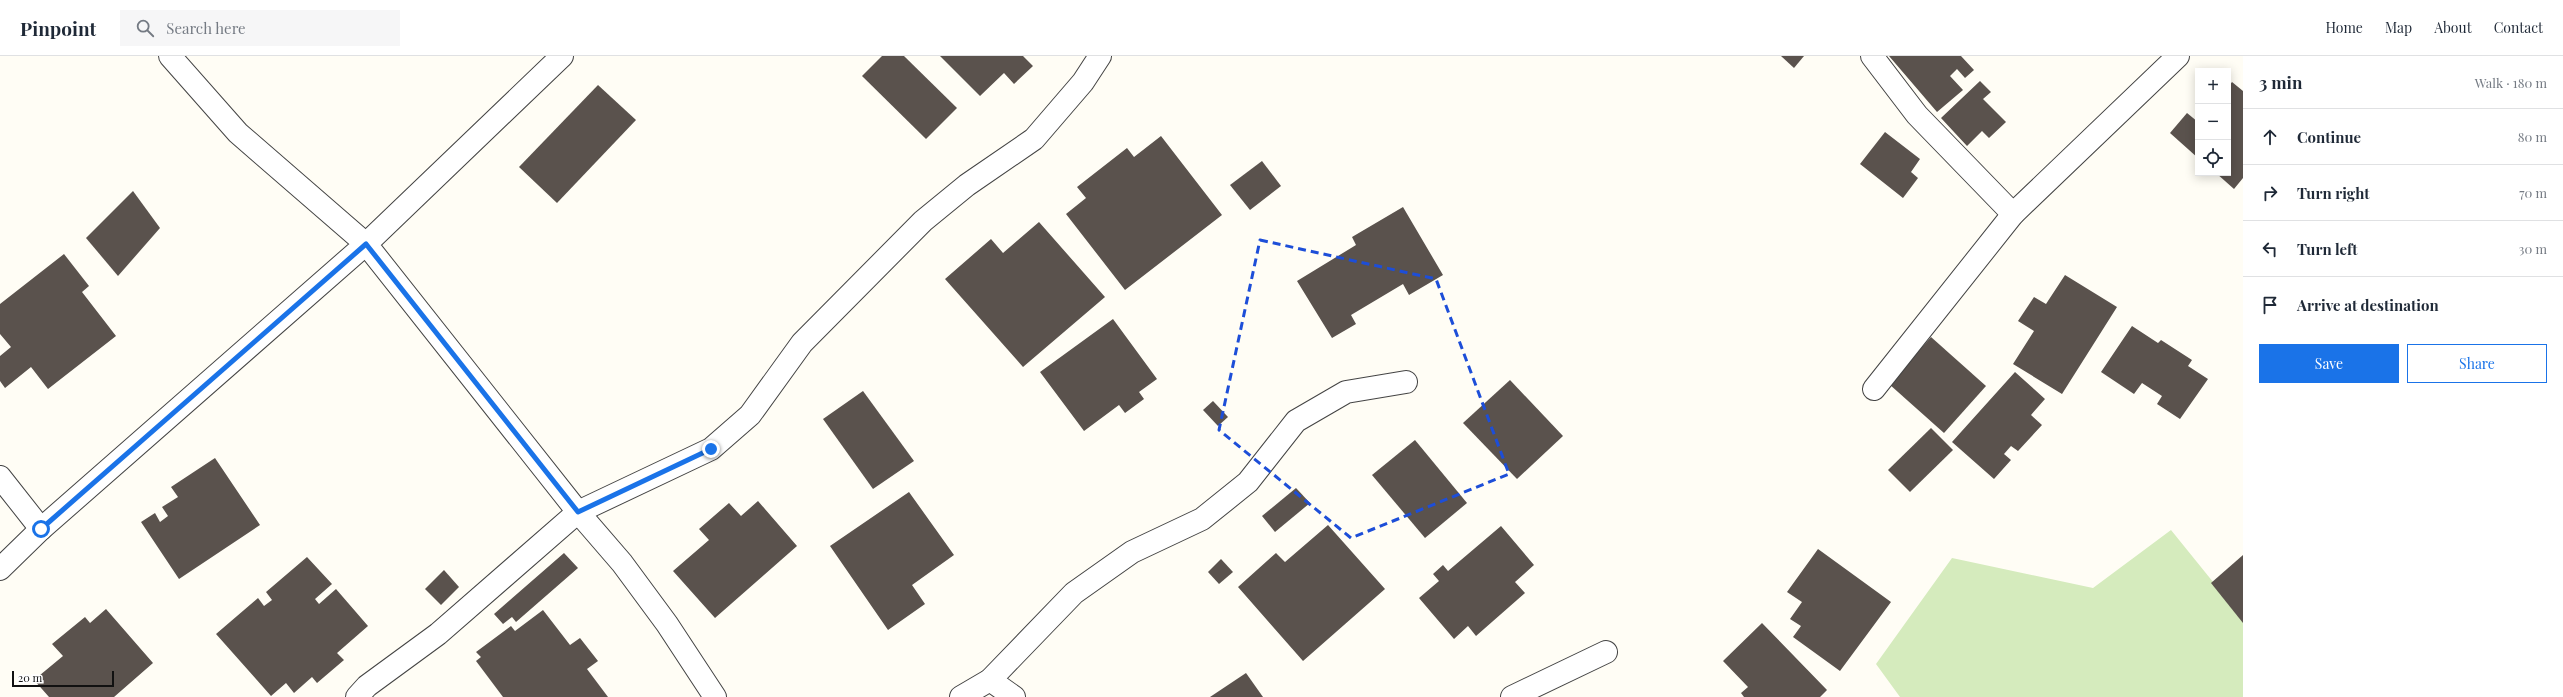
<!DOCTYPE html>
<html lang="en">
<head>
<meta charset="utf-8">
<style>
  body { margin:0; font-family:"Playfair Display",serif; background:#f6f6f7; color:#1f2937 }
  .controls { position:absolute; right:12px; top:12px; display:grid; overflow:hidden; border-radius:0px; box-shadow:0 2px 10px #0003 }
  .controls button { width:36px; height:36px; display:grid; place-items:center; padding:0; border:0; border-bottom:1px solid #e0e1e3; background:#fff; color:#1f2937; font:20px sans-serif }
  .scale { position:absolute; left:12px; bottom:10px; width:102px; box-sizing:border-box; padding-left:4px; border:2px solid #111; border-top:0; font-size:11px; line-height:14px; white-space:nowrap; color:#111; -webkit-text-stroke:3px #fff; paint-order:stroke }
  .stop { position:absolute; width:12px; height:12px; margin:-9px; border:3px solid #1a73e8; border-radius:50%; background:#fff }
  .stop.end { background:#1a73e8; border-color:#fff; box-shadow:0 1px 4px #0008 }
  .list { margin:0; padding:0; list-style:none }
  h2 { display:flex; justify-content:space-between; align-items:center; height:52px; margin:0; padding:0 16px; font-size:17px }
  h2 small { font-size:13px; font-weight:400; color:#747a83 }
  .list li { display:grid; grid-template-columns:26px 1fr auto; gap:12px; align-items:center; box-sizing:border-box; height:56px; padding:0 16px; border-top:1px solid #e0e1e3 }
  .list b { display:block; font-size:15px; white-space:nowrap }
  .list em { font-size:13px; font-style:normal; color:#747a83 }
  .actions { display:flex; gap:8px; padding:12px 16px }
  .actions a { flex:1; padding:9px 0; border:1px solid #1a73e8; border-radius:0px; text-align:center; font-size:14px; color:#1a73e8 }
  .actions .main { background:#1a73e8; color:#fff }
  .icon { flex:none; width:22px; height:22px; fill:none; stroke:currentColor; stroke-width:2; stroke-linecap:round; stroke-linejoin:round }
  .map { position:relative; flex:none; width:2243px; height:641px; overflow:hidden }
  header { display:flex; align-items:center; gap:24px; box-sizing:border-box; height:56px; padding:0 20px; background:#fff; border-bottom:1px solid #e0e1e3 }
  header strong { font-size:19px }
  nav { display:flex; gap:22px; margin-inline-start:auto; font-size:14px }
  .search { width:280px; height:36px; background:#f6f6f7; display:flex; align-items:center; gap:10px; box-sizing:border-box; padding:0 14px; border-radius:0px; color:#747a83; font-size:15px }
  main { display:flex }
  aside { flex:1; background:#fff }
  .map>svg:first-child { display:block }
  .green { fill:#d5ebbd }
  .building { fill:#5a524d }
  .lines { fill:none; stroke-linecap:round; stroke-linejoin:round }
  .minor-casing { stroke:#444; stroke-width:24 }
  .minor { stroke:#fff; stroke-width:22 }
  .route { stroke:#1a73e8; stroke-width:5 }
  .marked { fill:none; stroke:#1d4ed8; stroke-width:3; stroke-dasharray:8 5; stroke-linejoin:round }
</style>
</head>
<body>
<header>
<strong>Pinpoint</strong>
<div class="search"><svg class="icon" aria-label="search" viewBox="0 0 24 24"><circle cx="10" cy="10" r="6"/><path d="M15 15l6 6"/></svg>Search here</div>
<nav><a>Home</a><a>Map</a><a>About</a><a>Contact</a></nav>
</header>
<main>
<div class="map">
<svg width="2243" height="641" viewBox="0 0 2243 641">
  <rect width="100%" height="100%" fill="#fffdf5"/>
  <path class="green" d="M2171 474 2243 563V641H1900L1876 608 1952 502 2093 532Z"/>
  <g class="building">
    <path d="M882 0H904L957 52 926 83 862 20Z"/>
    <path d="M940 0H1023L1033 10 1014 28 1004 17 980 40Z"/>
    <path d="M1781 0H1804L1794 12Z"/>
    <path d="M1889 0H1961L1974 14 1965 22 1957 13 1950 20 1963 34 1937 56Z"/>
    <path d="M1980 25 1991 36 1983 43 2006 66 1989 82 1982 75 1967 90 1941 62Z"/>
    <path d="M2232 26 2243 35V122L2234 133 2216 117H2228V31Z"/>
    <path d="M598 29 636 64 557 147 519 111Z"/>
    <path d="M2187 57 2198 66V102L2170 77Z"/>
    <path d="M1885 76 1920 103 1911 116 1918 122 1903 142 1860 108Z"/>
    <path d="M1161 80 1222 159 1125 234 1066 158 1086 142 1077 131 1127 92 1134 101Z"/>
    <path d="M1262 105 1281 130 1250 154 1230 129Z"/>
    <path d="M133 135 160 172 118 220 86 182Z"/>
    <path d="M1403 151 1443 219 1409 239 1403 228 1351 259 1356 268 1332 282 1297 225 1356 189 1352 181Z"/>
    <path d="M1039 166 1105 241 1023 311 945 223 991 183 1003 197Z"/>
    <path d="M64 198 89 230 82 236 116 280 48 333 31 311 5 332 0 325V300L11 291 0 278V248Z"/>
    <path d="M2065 219 2117 251 2062 338 2013 308 2034 275 2018 265 2034 241 2046 248Z"/>
    <path d="M1113 263 1157 323 1139 336 1144 343 1125 357 1119 349 1084 375 1040 316Z"/>
    <path d="M2132 270 2158 287 2161 284 2192 304 2188 310 2208 323 2180 363 2157 348 2162 340 2142 327 2134 338 2101 316Z"/>
    <path d="M1931 281 1986 330 1944 377 1889 328Z"/>
    <path d="M2015 316 2045 343 2031 359 2042 369 2018 395 2011 390 2004 398 2011 404 1994 423 1952 386Z"/>
    <path d="M1510 324 1563 380 1517 423 1463 367Z"/>
    <path d="M863 335 914 405 873 433 823 363Z"/>
    <path d="M1213 345 1228 361 1218 370 1203 354Z"/>
    <path d="M1931 372 1953 394 1910 436 1888 414Z"/>
    <path d="M1415 384 1467 447 1425 482 1372 419Z"/>
    <path d="M215 402 260 469 179 523 141 466 155 457 160 466 168 460 162 451 178 441 171 431Z"/>
    <path d="M1296 432 1310 447 1275 476 1262 460Z"/>
    <path d="M909 436 954 499 912 529 925 548 888 574 830 490Z"/>
    <path d="M758 445 797 490 715 562 673 515 709 484 699 473 729 447 741 460Z"/>
    <path d="M1328 469 1385 533 1303 605 1238 531 1276 497 1285 506Z"/>
    <path d="M1501 470 1534 509 1515 526 1525 537 1476 580 1468 570 1454 583 1419 542 1439 525 1433 518 1443 509 1448 515Z"/>
    <path d="M1818 493 1891 546 1840 615 1793 581 1801 570 1790 563 1802 546 1787 536Z"/>
    <path d="M564 497 578 512 516 566 512 561 503 568 494 558Z"/>
    <path d="M2243 499V567L2211 527Z"/>
    <path d="M307 501 332 528 315 543 319 548 336 533 368 570 337 597 344 604 317 627 312 621 294 637 286 627 271 640 216 578 258 542 264 550 272 544 266 536Z"/>
    <path d="M1221 503 1233 516 1219 528 1208 516Z"/>
    <path d="M444 514 459 531 441 549 425 533Z"/>
    <path d="M106 553 153 607 114 641H49L34 624 63 600 52 588 85 561 90 567Z"/>
    <path d="M543 554 570 589 580 582 598 605 587 613 608 641H503L476 605 481 601 476 596 511 570 515 575Z"/>
    <path d="M1762 567 1827 634 1820 641H1744L1741 637 1748 631 1723 605Z"/>
    <path d="M1246 617 1263 641H1210Z"/>
  </g>
  <g class="lines">
    <g class="minor-casing">
      <g id="minor">
        <path d="M562 0 366 188 578 456 622 507 667 568 715 641"/>
        <path d="M1872 0 1917 59 2013 158"/>
        <path d="M1874 333 2013 158 2178 0"/>
        <path d="M0 421 41 473"/>
        <path d="M0 513 41 473 366 188 238 77 170 0"/>
        <path d="M990 624 1014 641"/>
        <path d="M357 641 367 630 438 578 578 456 711 393 750 359 802 287 923 165 967 129 1034 83 1083 26 1100 0"/>
        <path d="M961 641 990 624 1074 537 1132 496 1202 463 1248 426 1296 365 1346 336 1406 326"/>
        <path d="M1512 641 1606 596"/>
      </g>
    </g>
    <use href="#minor" class="minor"/>
  </g>
  <g class="lines">
    <path class="route" d="M41 473 366 188 578 456 711 393"/>
  </g>
  <path class="marked" d="M1260 184 1436 223 1509 418 1351 482 1219 374Z"/>
</svg>
<div class="controls">
<button>+</button>
<button>−</button>
<button><svg class="icon" aria-label="locate" viewBox="0 0 24 24"><circle cx="12" cy="12" r="6"/><path d="M12 2v4M12 18v4M2 12h4M18 12h4"/></svg></button>
</div>
<div class="scale">20 m</div>
<div class="stop" style="left:41px;top:473px"></div>
<div class="stop end" style="left:711px;top:393px"></div>
</div>
<aside>
<h2>3 min<small>Walk · 180 m</small></h2>
<ul class="list">
<li><svg class="icon" aria-label="ahead" viewBox="0 0 24 24"><path d="M12 20V5M6 11l6-6 6 6"/></svg><div><b>Continue</b></div><em>80 m</em></li>
<li><svg class="icon" aria-label="right" viewBox="0 0 24 24"><path d="M7 20v-9h11M14 6l5 5-5 5"/></svg><div><b>Turn right</b></div><em>70 m</em></li>
<li><svg class="icon" aria-label="left" viewBox="0 0 24 24"><path d="M17 20v-9H6M10 6l-5 5 5 5"/></svg><div><b>Turn left</b></div><em>30 m</em></li>
<li><svg class="icon" aria-label="arrive" viewBox="0 0 24 24"><path d="M6 21V4h12l-3 4 3 4H6"/></svg><div><b>Arrive at destination</b></div></li>
</ul>
<div class="actions"><a class="main">Save</a><a>Share</a></div>
</aside>
</main>
</body>
</html>
